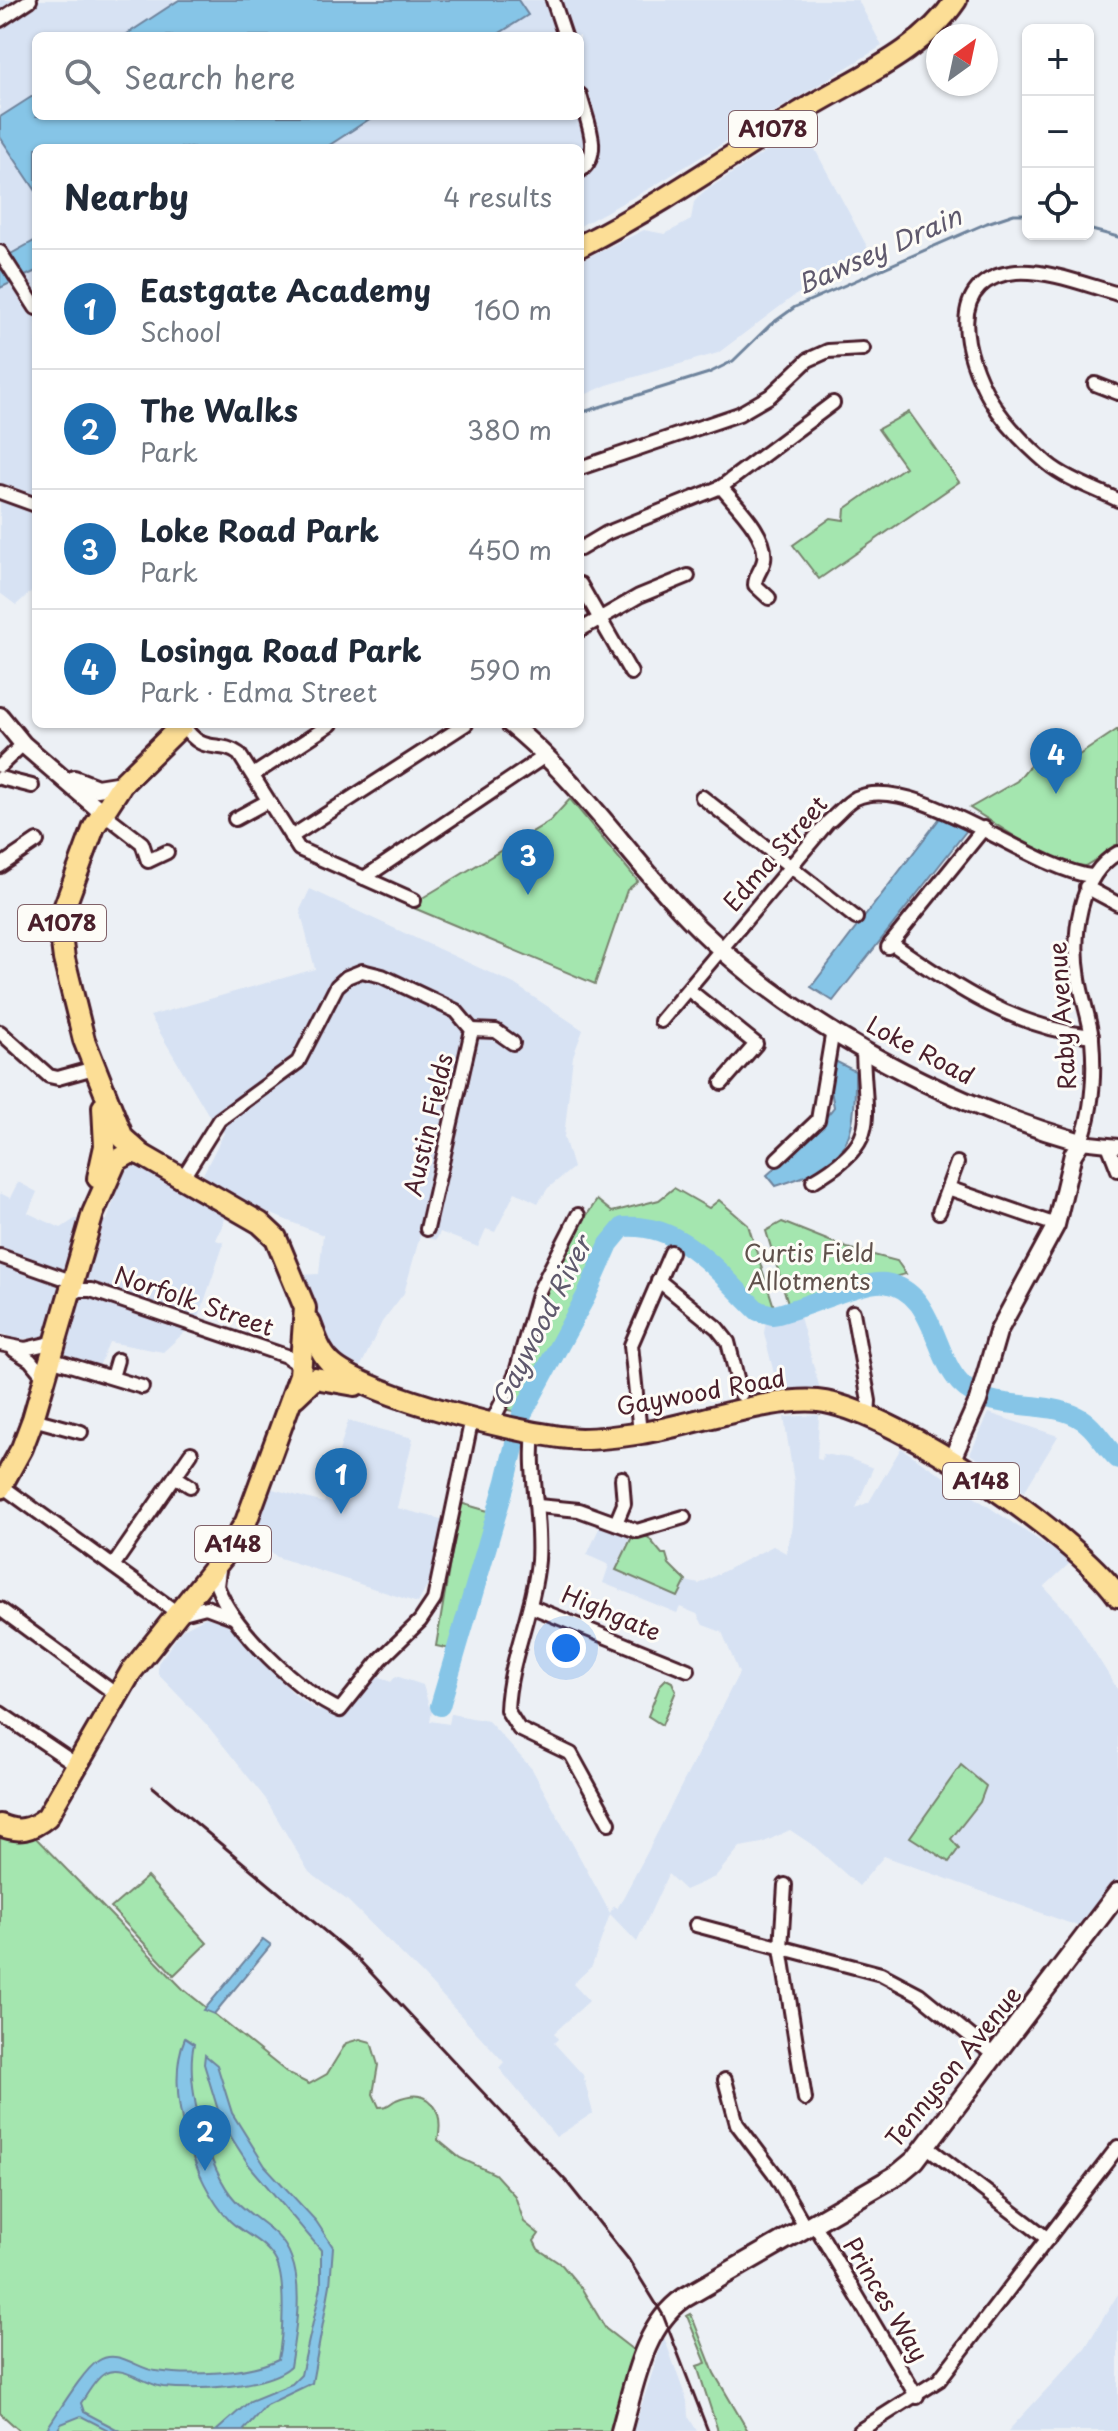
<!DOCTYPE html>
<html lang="en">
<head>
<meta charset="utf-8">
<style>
  body { margin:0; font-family:"Playpen Sans",sans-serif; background:#f2f2f3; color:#1f2937 }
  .controls { position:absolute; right:24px; top:24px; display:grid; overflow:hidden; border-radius:12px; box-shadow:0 2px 6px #0004 }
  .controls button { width:72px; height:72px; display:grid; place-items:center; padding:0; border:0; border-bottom:2px solid #e0e1e3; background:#fff; color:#1f2937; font:40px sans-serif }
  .compass { position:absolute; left:926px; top:24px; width:72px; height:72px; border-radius:50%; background:#fff; box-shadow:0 2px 6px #0004; rotate:33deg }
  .you { position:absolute; left:566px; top:1648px; width:28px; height:28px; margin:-20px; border:6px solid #fff; border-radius:50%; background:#1a73e8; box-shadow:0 0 0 12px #1a73e833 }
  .badge { display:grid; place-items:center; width:52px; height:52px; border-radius:50%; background:#1f6fb2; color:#fff; font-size:26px; font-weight:700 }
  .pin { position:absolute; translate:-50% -66px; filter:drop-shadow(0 2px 4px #0008) }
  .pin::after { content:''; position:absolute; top:42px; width:28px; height:24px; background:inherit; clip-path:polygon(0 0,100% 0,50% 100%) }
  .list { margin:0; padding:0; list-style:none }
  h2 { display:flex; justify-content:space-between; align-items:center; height:104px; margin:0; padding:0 32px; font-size:34px }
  h2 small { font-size:26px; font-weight:400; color:#747a83 }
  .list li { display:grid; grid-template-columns:52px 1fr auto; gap:24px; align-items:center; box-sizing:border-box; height:120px; padding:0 32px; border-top:2px solid #e0e1e3 }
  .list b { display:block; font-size:30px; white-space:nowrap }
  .list p { margin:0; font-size:26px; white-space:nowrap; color:#747a83 }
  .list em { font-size:26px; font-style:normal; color:#747a83 }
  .icon { flex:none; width:44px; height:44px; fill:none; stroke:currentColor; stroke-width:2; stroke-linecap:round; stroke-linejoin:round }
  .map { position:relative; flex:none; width:1118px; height:2431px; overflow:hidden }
  .search { position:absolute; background:#fff; box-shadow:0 2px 6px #0004; left:32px; top:32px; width:552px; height:88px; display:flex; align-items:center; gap:20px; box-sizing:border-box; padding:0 28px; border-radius:12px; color:#747a83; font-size:30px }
  .panel { position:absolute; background:#fff; box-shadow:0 2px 6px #0004; left:32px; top:144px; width:552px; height:584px; border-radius:12px }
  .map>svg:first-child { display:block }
  .built { fill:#d7e2f3 }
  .green { fill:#a4e6af; stroke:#77826d; stroke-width:2 }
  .water { fill:#86c5e7; stroke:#6e839c; stroke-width:2 }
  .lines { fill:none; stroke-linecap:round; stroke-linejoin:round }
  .stream { stroke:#6e839c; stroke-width:3 }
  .river { stroke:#86c5e7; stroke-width:20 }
  .minor-casing { stroke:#4a1f2b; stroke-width:18 }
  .tertiary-casing { stroke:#4a1f2b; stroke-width:22 }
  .secondary-casing { stroke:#4a1f2b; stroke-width:24 }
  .primary-casing { stroke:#4a1f2b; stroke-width:26 }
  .minor { stroke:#fdfcf7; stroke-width:12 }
  .tertiary { stroke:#fdfcf7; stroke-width:16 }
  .secondary { stroke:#fdfcf7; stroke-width:18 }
  .primary { stroke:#fcde96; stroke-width:20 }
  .rail { stroke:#4a1f2b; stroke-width:3 }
  .labels { text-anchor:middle; stroke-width:6; stroke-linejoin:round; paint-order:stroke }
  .shield { fill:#fdfcf7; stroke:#806168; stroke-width:2 }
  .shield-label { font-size:22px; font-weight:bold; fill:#4a1f2b }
  .street-label { font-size:24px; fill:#4a1f2b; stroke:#fdfcf7 }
  .park-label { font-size:24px; fill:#60514c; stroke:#fdfcf7 }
  .water-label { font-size:26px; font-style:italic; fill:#5f596d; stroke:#fdfcf7 }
</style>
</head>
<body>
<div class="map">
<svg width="1118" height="2431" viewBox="0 0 1118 2431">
  <rect width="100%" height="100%" fill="#ecf0f5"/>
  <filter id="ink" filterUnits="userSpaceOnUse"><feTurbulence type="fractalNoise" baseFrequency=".0125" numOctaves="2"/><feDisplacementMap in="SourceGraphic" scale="16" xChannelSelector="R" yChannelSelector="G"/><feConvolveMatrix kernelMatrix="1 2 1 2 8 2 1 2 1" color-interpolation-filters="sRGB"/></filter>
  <g filter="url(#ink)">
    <g class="built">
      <path d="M0 0H179L124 36H36V94L0 117Z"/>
      <path d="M518 0H858L882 46 652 187 580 226V148H325L374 116H580V36H495L527 15Z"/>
      <path d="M803 127 870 252 794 296 718 353 607 385 580 397V261L644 230 665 234 691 220 694 202 702 193Z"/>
      <path d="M0 137 36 191V240L0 260Z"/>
      <path d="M36 271V593L33 590 16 605 0 593V288Z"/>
      <path d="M310 889 514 984 583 1030 573 1056 564 1137 573 1168 548 1188 538 1203 515 1192 495 1232 486 1229 478 1247 440 1232 436 1240 420 1236 404 1293 382 1322 361 1366 329 1356 298 1275 319 1274 323 1235 227 1196 203 1174 224 1133 211 1119 150 1016 315 969 300 910Z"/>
      <path d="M134 1162 227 1214 216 1240 224 1243 198 1320 163 1352 109 1342 98 1369 62 1358 41 1338 16 1339 0 1333V1193L10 1198 18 1182 37 1192 28 1213 61 1228 75 1219 107 1220 125 1168Z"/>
      <path d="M800 1317 820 1389 779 1394 764 1333 766 1321 783 1322Z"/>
      <path d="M989 1413 1058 1436 1024 1492 970 1454Z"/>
      <path d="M819 1415 817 1459 822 1460 823 1454 848 1458 873 1468 856 1508 869 1502 901 1448 1071 1562 1044 1587 1073 1618 1118 1690V1879L1083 1928 884 1856 859 1886 814 1846 790 1830 762 1843 740 1847 715 1877 685 1890 668 1874 637 1942 610 1914 592 1966 573 1984 589 2001 554 2033 558 2039 554 2043 583 2075 593 2113 556 2137 499 2068 504 2062 422 1974 347 1900 309 1872 265 1798 207 1725 158 1674V1663L183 1629 206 1617 227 1624 294 1694 318 1711 358 1697 377 1675 391 1682 396 1676 423 1685 429 1706 433 1707 430 1721 449 1724 451 1714 488 1721 532 1769 610 1913 614 1905 617 1909 648 1851 739 1673 722 1632 703 1625 697 1614 680 1607 677 1613 603 1583 609 1565 587 1555 601 1524 623 1533 632 1537 617 1570 678 1597 686 1581 699 1584 773 1546 786 1553 792 1526 794 1482 784 1417Z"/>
      <path d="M348 1421 413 1438 397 1508 445 1520 431 1579 418 1603 277 1557 256 1538 269 1488 324 1503Z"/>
      <path d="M1118 2294V2431H1008L1085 2348Z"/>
      <path d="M664 2337 687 2401 688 2416 697 2431H633Z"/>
    </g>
    <g class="green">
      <path d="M909 412 959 482 819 579 793 545 831 518 844 520 845 509 905 467 878 429Z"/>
      <path d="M1118 729V846L1085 866 1055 862 970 808 1017 781 1034 760 1067 763Z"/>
      <path d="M570 799 638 881 627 890 595 984 409 906 550 821Z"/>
      <path d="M674 1188 709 1208 719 1200 748 1225 774 1307 760 1310C724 1267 704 1235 645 1225 636 1223 624 1221 616 1227 596 1243 590 1276 579 1298 561 1337 539 1374 518 1412L503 1409 558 1258 597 1200 612 1212 659 1200Z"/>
      <path d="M782 1222 847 1248 897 1261 906 1274 788 1303 766 1231Z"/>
      <path d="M460 1503 502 1515 460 1651 436 1646Z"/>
      <path d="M632 1537H648L662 1554H666L669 1564 686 1581 678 1597 616 1570Z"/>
      <path d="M666 1679 672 1682 676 1691 662 1725 648 1716 660 1685Z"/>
      <path d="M961 1765 986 1786 980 1802 951 1839 959 1848 949 1862 910 1837Z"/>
      <path d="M0 1832 17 1841 35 1837 183 1989 289 2074 309 2084 327 2074 346 2043 360 2039 371 2042 378 2065 373 2094 379 2107C388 2107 389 2104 396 2100 431 2085 444 2111 438 2140L460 2158 495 2174 515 2196 524 2222 539 2234 534 2241 538 2249 562 2265 582 2289 606 2329 637 2353 613 2431H20L0 2413Z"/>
      <path d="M147 1877 207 1943 174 1975 111 1908Z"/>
      <path d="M691 2314 714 2373 748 2431H718L697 2366 706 2363 687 2316Z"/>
    </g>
    <g class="water">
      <path d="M179 0H518L528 15 495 36H124Z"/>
      <path d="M36 94V116H374L325 148H36V191L0 137V117Z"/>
      <path d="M36 240V271L0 288V260Z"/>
      <path d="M940 818 967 830 833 1001 811 987Z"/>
      <path d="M833 1060 855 1071C856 1144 847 1165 776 1186L767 1175 811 1136 834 1107 829 1079Z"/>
      <path d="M263 1939 271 1945 214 2014 204 2010Z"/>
      <path d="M185 2038 194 2044C184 2083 208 2172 236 2201 255 2221 281 2230 291 2257 304 2290 295 2334 290 2367 265 2388 196 2390 163 2387 146 2385 121 2363 104 2374 95 2379 87 2395 81 2403L84 2412 120 2431H110L81 2416 61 2424 57 2431H35L46 2430C58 2413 83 2370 98 2361 118 2348 137 2369 156 2371 189 2376 249 2374 278 2359 283 2336 286 2281 276 2261 266 2242 245 2235 230 2221 193 2183 163 2088 185 2038Z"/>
      <path d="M205 2055 217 2065 232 2113 265 2166 316 2221 333 2247 330 2285 312 2383 266 2405 243 2431H216L250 2401 292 2384 301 2375 321 2287V2250L249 2165 222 2123 204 2064Z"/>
    </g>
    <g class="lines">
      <g class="stream">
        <path d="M1088 229 1118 237"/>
        <path d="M580 413 709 373 733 361 770 325 795 307 987 223 1014 214H1028"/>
      </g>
      <path class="river" d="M440 1706 506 1481 522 1414 586 1296 609 1244 623 1227C683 1222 719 1274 758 1311L773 1315C801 1310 862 1280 885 1283 934 1290 933 1354 960 1383 988 1413 1041 1399 1076 1416 1095 1425 1103 1445 1118 1459"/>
      <g class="minor-casing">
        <g id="minor">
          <path d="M553 0 565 36"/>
          <path d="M0 20 30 0"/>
          <path d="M580 95C586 120 604 153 580 171"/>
          <path d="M0 252 36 308"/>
          <path d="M1118 294C1086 285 1050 270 1016 272 943 279 965 356 990 399 1004 423 1026 445 1047 463 1066 479 1096 489 1118 500"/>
          <path d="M1095 384 1118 393"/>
          <path d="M580 468 739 414 770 396 808 360 828 351 863 349"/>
          <path d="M721 487C736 505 768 535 764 560 762 570 755 575 755 585L769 598"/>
          <path d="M0 492 36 505"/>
          <path d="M580 549 607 533 721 487 833 403"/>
          <path d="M580 584 631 673"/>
          <path d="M580 630 639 596 688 576"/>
          <path d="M183 725C204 757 218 739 239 754L299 849 414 900"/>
          <path d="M0 766 23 744"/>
          <path d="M253 775 331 724"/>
          <path d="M0 778 32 786"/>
          <path d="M702 797 856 918"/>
          <path d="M102 812 142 843 148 861 167 852"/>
          <path d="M235 819 268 801"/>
          <path d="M291 837 466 724"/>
          <path d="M1118 853C1078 875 1072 937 1079 979 1082 999 1090 1019 1092 1039 1095 1074 1093 1109 1081 1142L1118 1146"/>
          <path d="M0 866 37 841"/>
          <path d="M364 878 545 756"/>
          <path d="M1086 887 1118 904"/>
          <path d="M891 943C953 986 1015 1028 1092 1036"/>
          <path d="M888 947 984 828"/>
          <path d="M689 990 756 1044 722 1083"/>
          <path d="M661 1021 828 822C837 815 846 803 856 798 914 772 1030 868 1091 876"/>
          <path d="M472 1030 496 1031 513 1043"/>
          <path d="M0 1032 49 1076 58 1078 94 1068"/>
          <path d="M1109 1147 1118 1170"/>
          <path d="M777 1159 818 1120 833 1030"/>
          <path d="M182 1179 219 1120 298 1062 337 986 347 977 362 971 382 976 456 1011 472 1030 427 1229"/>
          <path d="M813 1181C883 1140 864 1122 863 1049"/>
          <path d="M948 1188 1056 1225"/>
          <path d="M939 1212 957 1163"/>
          <path d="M0 1256 71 1281"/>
          <path d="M658 1280 717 1328 728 1342 741 1394"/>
          <path d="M69 1295 80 1290H91L286 1356 302 1367"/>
          <path d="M853 1312 869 1401 868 1415"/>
          <path d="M0 1344 25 1349 55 1342"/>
          <path d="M14 1350 30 1360 44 1377"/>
          <path d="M50 1359 142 1387"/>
          <path d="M112 1377 117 1360"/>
          <path d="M33 1419 81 1432"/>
          <path d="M492 1422 515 1376 539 1291 578 1215"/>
          <path d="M534 1432C529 1474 541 1516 538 1560 534 1610 509 1660 507 1710L519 1729 571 1754 609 1823"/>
          <path d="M640 1433 631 1345 671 1252"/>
          <path d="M176 1477 190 1486"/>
          <path d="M2 1486 179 1614 206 1607 233 1617"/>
          <path d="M538 1506 579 1510 637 1531 684 1517"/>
          <path d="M616 1523 624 1504 622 1478"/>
          <path d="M113 1566 191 1453"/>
          <path d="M219 1570 217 1586C233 1629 299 1692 340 1710L381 1659 420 1621 434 1600 472 1418"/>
          <path d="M530 1606 688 1670"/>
          <path d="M0 1609 117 1695"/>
          <path d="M0 1713 77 1765"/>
          <path d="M785 1885 781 1948 805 2099"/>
          <path d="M696 1925 881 1974 919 1994 995 2056"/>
          <path d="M725 2080 737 2124 774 2173 807 2230"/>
          <path d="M926 2146 1048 2239"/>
          <path d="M815 2225 917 2397"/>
          <path d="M859 2431 939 2380 1118 2147"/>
        </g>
      </g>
      <g class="tertiary-casing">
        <g id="tertiary">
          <path d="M0 716 23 744 102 812"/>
          <path d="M510 724C574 776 622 846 678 907 780 1017 937 1101 1081 1142L1073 1154 1056 1225 998 1332 978 1401 951 1461"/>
          <path d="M74 779 97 788 122 784"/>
        </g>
      </g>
      <g class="secondary-casing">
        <path id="secondary" d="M621 2431C634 2385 643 2326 684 2298L897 2175 915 2160 1118 1893"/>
      </g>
      <g class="primary-casing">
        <g id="primary">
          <path d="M580 246C657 207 726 159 799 113 853 79 919 55 956 0"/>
          <path d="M98 1178 105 1146 103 1107"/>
          <path d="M310 1323C316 1339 320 1354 333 1365 371 1397 529 1437 581 1439 600 1439 622 1436 641 1433 690 1426 780 1393 825 1402 901 1416 1072 1533 1118 1596"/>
          <path d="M295 1397 315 1378 355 1385"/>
          <path d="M0 1488 22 1448 33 1419 93 1213 116 1161 132 1152 142 1155"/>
          <path d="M0 1825C19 1833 31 1830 47 1817L131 1672 227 1552 246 1522 300 1375 305 1308 276 1238 260 1223 142 1155 123 1138 84 1040 64 959 61 935 63 911 94 827 122 784 183 724"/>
        </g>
      </g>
      <use href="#minor" class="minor"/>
      <use href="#tertiary" class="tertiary"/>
      <use href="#secondary" class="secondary"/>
      <use href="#primary" class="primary"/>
      <path class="rail" d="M153 1787 358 1959 566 2181 629 2260 663 2315 708 2431"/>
    </g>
  </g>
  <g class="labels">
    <g class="shield">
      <rect x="729" y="111" width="88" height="36" rx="6"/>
      <rect x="18" y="905" width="88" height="36" rx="6"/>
      <rect x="943" y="1463" width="76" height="36" rx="6"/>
      <rect x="195" y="1526" width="76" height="36" rx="6"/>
    </g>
    <g class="shield-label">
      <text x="773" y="137">A1078</text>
      <text x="62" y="931">A1078</text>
      <text x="981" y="1489">A148</text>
      <text x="233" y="1552">A148</text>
    </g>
    <g class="street-label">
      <text transform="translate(776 854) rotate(-49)" y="8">Edma Street</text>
      <text transform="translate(1063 1016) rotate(-94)" y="8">Raby Avenue</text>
      <text transform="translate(920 1051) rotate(28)" y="8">Loke Road</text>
      <text transform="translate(429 1125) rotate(-77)" y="8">Austin Fields</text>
      <text transform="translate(194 1302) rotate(19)" y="8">Norfolk Street</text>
      <text transform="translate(701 1393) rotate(-10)" y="8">Gaywood Road</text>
      <text transform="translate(611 1614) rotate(23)" y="8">Highgate</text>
      <text transform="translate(954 2067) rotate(-51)" y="8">Tennyson Avenue</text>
      <text transform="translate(885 2300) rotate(59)" y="8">Princes Way</text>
    </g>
    <g class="park-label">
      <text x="809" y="1262">Curtis Field<tspan x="809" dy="28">Allotments</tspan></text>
    </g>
    <g class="water-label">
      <text transform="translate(879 251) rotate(-24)" y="9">Bawsey Drain</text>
      <text transform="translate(542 1322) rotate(-63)" y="9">Gaywood River</text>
    </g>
  </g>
</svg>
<div class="controls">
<button>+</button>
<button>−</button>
<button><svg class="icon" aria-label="locate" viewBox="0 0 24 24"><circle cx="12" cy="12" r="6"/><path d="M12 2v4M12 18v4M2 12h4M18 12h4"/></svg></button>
</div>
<svg class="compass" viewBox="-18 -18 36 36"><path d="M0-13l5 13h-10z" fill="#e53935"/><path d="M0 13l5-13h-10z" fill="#747a83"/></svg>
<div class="you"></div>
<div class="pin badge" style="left:341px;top:1514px">1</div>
<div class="pin badge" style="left:205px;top:2171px">2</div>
<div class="pin badge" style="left:528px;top:895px">3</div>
<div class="pin badge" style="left:1056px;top:794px">4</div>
<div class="search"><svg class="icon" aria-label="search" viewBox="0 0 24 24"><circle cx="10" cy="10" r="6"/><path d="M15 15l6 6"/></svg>Search here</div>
<section class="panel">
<h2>Nearby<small>4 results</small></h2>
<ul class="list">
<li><span class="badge">1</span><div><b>Eastgate Academy</b><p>School</p></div><em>160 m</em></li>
<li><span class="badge">2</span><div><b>The Walks</b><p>Park</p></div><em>380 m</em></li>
<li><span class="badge">3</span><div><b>Loke Road Park</b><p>Park</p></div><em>450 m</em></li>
<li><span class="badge">4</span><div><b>Losinga Road Park</b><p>Park · Edma Street</p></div><em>590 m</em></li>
</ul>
</section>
</div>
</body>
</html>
